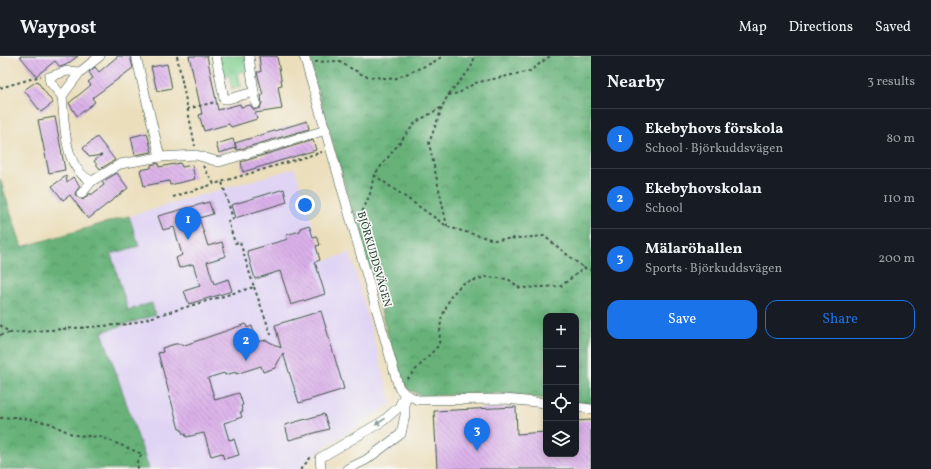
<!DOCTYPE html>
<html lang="en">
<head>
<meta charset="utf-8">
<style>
  body { margin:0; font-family:Vollkorn,serif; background:#20242c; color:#f1f3f6 }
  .controls { position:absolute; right:12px; bottom:12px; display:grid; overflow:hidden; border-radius:8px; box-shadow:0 2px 6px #0003 }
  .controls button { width:36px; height:36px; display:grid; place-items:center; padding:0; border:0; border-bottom:1px solid #363941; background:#171b24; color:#f1f3f6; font:20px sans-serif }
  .you { position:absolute; left:305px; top:149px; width:14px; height:14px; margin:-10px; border:3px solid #fff; border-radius:50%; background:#1a73e8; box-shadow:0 0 0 6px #1a73e833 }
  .badge { display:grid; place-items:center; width:26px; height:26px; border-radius:50%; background:#1a73e8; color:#fff; font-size:13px; font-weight:700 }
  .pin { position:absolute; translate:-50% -33px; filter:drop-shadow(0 1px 2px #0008) }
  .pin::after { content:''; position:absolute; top:21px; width:14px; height:12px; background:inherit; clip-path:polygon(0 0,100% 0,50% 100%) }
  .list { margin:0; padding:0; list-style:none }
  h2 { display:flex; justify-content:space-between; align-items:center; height:52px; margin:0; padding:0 16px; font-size:17px }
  h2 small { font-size:13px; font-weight:400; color:#9ea1a6 }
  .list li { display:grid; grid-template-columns:26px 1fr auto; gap:12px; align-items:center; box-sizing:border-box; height:60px; padding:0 16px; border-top:1px solid #363941 }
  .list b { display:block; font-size:15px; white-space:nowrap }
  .list p { margin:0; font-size:13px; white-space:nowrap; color:#9ea1a6 }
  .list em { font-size:13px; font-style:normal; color:#9ea1a6 }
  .actions { display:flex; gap:8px; padding:12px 16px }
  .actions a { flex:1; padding:9px 0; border:1px solid #1a73e8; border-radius:12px; text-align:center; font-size:14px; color:#1a73e8 }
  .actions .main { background:#1a73e8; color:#fff }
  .icon { flex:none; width:22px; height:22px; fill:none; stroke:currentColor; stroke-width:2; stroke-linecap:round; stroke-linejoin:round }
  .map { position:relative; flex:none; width:591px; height:413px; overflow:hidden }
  header { display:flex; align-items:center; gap:24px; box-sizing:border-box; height:56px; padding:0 20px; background:#171b24; border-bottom:1px solid #363941 }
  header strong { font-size:19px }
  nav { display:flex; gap:22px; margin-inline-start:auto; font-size:14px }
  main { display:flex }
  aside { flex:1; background:#171b24 }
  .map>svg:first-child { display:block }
  .built { fill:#e0d4f4 }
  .forest { fill:url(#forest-crowns); stroke:#447857 }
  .park { fill:url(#park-tufts); stroke:#508662 }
  .building { fill:url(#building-back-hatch) }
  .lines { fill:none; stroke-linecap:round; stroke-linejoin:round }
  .minor-casing { stroke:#3e5548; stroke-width:10 }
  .path { stroke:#3e5548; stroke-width:2; stroke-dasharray:3 3; stroke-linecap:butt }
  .minor { stroke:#fff; stroke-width:9 }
  .oneway { fill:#8f9e9a }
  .labels { text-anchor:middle; stroke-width:3.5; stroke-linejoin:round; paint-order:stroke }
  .street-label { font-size:11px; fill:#1f3d34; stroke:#f6f6f2 }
</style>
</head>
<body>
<header>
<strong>Waypost</strong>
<nav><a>Map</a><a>Directions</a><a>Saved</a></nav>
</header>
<main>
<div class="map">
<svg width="591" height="413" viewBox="0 0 591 413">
  <defs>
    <pattern id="forest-crowns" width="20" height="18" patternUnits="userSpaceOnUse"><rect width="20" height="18" fill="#68b27a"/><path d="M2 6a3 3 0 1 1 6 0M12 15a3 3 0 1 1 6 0" fill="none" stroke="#559265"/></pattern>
    <pattern id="park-tufts" width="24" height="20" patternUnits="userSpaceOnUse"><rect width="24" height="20" fill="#80cf8f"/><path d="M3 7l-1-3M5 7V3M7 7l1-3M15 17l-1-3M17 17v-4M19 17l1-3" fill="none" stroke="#68a976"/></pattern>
    <pattern id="building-back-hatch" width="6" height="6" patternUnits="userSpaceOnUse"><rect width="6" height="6" fill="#dbb1ea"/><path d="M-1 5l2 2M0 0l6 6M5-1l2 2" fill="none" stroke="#b191be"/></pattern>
  </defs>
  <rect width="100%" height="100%" fill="#f6f6f2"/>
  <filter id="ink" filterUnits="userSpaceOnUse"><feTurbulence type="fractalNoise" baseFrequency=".025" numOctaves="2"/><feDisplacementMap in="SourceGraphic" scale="8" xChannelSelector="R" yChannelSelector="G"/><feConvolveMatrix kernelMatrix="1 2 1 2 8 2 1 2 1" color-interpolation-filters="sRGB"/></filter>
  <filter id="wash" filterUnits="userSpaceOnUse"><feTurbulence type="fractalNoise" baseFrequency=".012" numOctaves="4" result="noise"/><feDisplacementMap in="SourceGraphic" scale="16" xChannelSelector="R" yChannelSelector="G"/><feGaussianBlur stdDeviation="0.9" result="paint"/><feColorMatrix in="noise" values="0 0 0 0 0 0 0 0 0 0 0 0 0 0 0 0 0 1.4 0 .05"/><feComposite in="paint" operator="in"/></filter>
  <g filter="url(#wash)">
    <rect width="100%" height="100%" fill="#ebdebb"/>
    <path class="built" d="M295 112 324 205 350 197 392 347 328 389 308 404 301 413H149L102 276 155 259 128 254 111 198 139 190 129 160Z"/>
    <g class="forest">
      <path d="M311 0H591V348L576 346V260H546V343L496 337 422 340 409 334 400 321 314 22Z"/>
      <path d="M0 123 22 191 129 160 139 190 111 198 128 254 152 247 155 259 102 276 149 413H0Z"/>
    </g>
    <path class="park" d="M219 0H246L249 14 238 17 241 31 232 33 229 19 223 20Z"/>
    <g id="blocks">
      <g class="building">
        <path d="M20 0H78L66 9 60 11 55 5 36 20Z"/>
        <path d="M118 0H130L133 12 92 42 95 46 77 60 69 47 91 29 88 26 93 22 89 16 95 11 99 16Z"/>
        <path d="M189 0H207L218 54 240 48 241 51 250 49 254 54 260 52 262 47 261 40 263 39 257 16H261L259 0H277L282 29 278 30 282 53 255 57 257 63 231 71 229 68 204 75 199 59 202 58Z"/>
        <path d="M167 8 172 32 157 35 151 11Z"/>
        <path d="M37 25 53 47 41 56 24 34Z"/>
        <path d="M55 61 65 114 49 117 38 64Z"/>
        <path d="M307 65 309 73 237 94 235 87Z"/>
        <path d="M147 77 152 96 135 99 131 81Z"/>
        <path d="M97 81 115 104 100 113 94 105 102 99 89 101 83 92Z"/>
        <path d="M233 83 236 92 219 97 216 88Z"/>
        <path d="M313 84 316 94 243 116 241 106Z"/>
        <path d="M158 107 159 111 180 107 182 111 192 109 195 123 170 129 169 125 144 130 140 114 151 112V109Z"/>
        <path d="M117 117 128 132 88 163 70 139 63 144 52 130 66 120 67 126 73 121 80 130 75 137 76 140 83 144 90 137 91 139 104 129 102 126Z"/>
        <path d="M284 133 287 146 235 162 231 149Z"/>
        <path d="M209 146 213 158 199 162 208 190 222 186 226 200 207 206 214 228 228 223 232 235 189 248 184 235 200 230 193 208 179 212 176 202 182 199 174 171 163 174 158 160Z"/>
        <path d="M309 169 313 181 317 180 320 189 316 190 320 204 315 206 325 238 291 249 280 215 255 223 247 195 288 183 286 179 300 175V172Z"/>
        <path d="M321 255 344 333 299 347 283 297 275 312 263 316 261 310 236 318V316L225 319 224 317 208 322 215 344 239 337 243 349 241 350 243 356H240L242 361 224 367 229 384 234 383 239 399 224 403 222 397 211 400 204 377 186 381 185 378H183L181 373H179L158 297 163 296 162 292 175 288H182V290L246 268 247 272 252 270 257 286 266 284 281 292 275 269Z"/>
        <path d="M516 351 517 378 546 376V398H576V365L591 364V413H437L434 355Z"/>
        <path d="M324 358 329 373 289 384 285 369Z"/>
      </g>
    </g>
  </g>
  <g filter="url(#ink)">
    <use href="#blocks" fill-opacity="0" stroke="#3e5548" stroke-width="1"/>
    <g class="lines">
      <g class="minor-casing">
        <g id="minor">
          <path d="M100 0 80 16 62 40C65 67 63 113 92 125L120 108 160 101 196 99 219 106 326 74"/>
          <path d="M136 0 160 101"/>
          <path d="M216 0 224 43H228L254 36 249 0"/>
          <path d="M304 0 399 332 405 338 418 344 505 343 546 347"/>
          <path d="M254 36 256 48"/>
          <path d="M62 40 50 26 49 21 67 15 80 16"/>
          <path d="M81 138 92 125"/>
          <path d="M576 351 591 353"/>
          <path d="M321 413 320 402 383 365 399 351 405 338"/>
          <path d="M347 413 366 404 401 378 405 359V341"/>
        </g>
      </g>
      <g class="path">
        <path d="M177 0 195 90"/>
        <path d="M315 6 338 5 365 20 394 23 432 7 443 0"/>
        <path d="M0 32 41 20"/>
        <path d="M448 39 459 37 475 27 530 15 550 0"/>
        <path d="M442 52 429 87 447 170"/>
        <path d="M187 53 215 46"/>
        <path d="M203 110 214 128 322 96"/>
        <path d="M374 119 448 171 494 184 544 180 584 212"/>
        <path d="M173 141 214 128"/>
        <path d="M360 161 370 138 374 119 416 66 442 51 448 39 471 12 475 0"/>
        <path d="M254 231 272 281"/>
        <path d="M0 269 10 277 129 268 254 231 240 186 235 187 228 165 233 163 222 126"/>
        <path d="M0 279 10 277"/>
        <path d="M407 323 439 289 441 263 451 240 462 228 485 221 508 223 520 232 561 230 584 212 591 214"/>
        <path d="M0 362 15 361 49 367 74 379 101 381 142 398 137 406 138 413"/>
        <path d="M301 413 311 401"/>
      </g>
      <use href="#minor" class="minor"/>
    </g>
    <defs><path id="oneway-solid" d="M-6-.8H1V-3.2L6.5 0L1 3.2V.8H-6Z"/></defs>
    <use class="oneway" href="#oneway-solid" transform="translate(380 366) rotate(147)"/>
  </g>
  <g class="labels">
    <g class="street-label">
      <text transform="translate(375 203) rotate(74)" y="4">BJÖRKUDDSVÄGEN</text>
    </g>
  </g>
</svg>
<div class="controls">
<button>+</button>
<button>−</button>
<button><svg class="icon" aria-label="locate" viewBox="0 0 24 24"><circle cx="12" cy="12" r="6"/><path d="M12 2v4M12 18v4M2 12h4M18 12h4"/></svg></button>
<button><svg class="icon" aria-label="layers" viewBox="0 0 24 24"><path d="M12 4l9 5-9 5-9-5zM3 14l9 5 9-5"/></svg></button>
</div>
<div class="you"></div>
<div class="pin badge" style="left:188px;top:184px">1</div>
<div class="pin badge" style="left:246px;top:305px">2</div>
<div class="pin badge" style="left:477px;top:395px">3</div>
</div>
<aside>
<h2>Nearby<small>3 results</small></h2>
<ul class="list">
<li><span class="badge">1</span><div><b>Ekebyhovs förskola</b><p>School · Björkuddsvägen</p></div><em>80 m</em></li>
<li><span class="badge">2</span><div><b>Ekebyhovskolan</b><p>School</p></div><em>110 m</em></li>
<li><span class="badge">3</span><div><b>Mälaröhallen</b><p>Sports · Björkuddsvägen</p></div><em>200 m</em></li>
</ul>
<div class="actions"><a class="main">Save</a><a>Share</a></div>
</aside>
</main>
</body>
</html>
